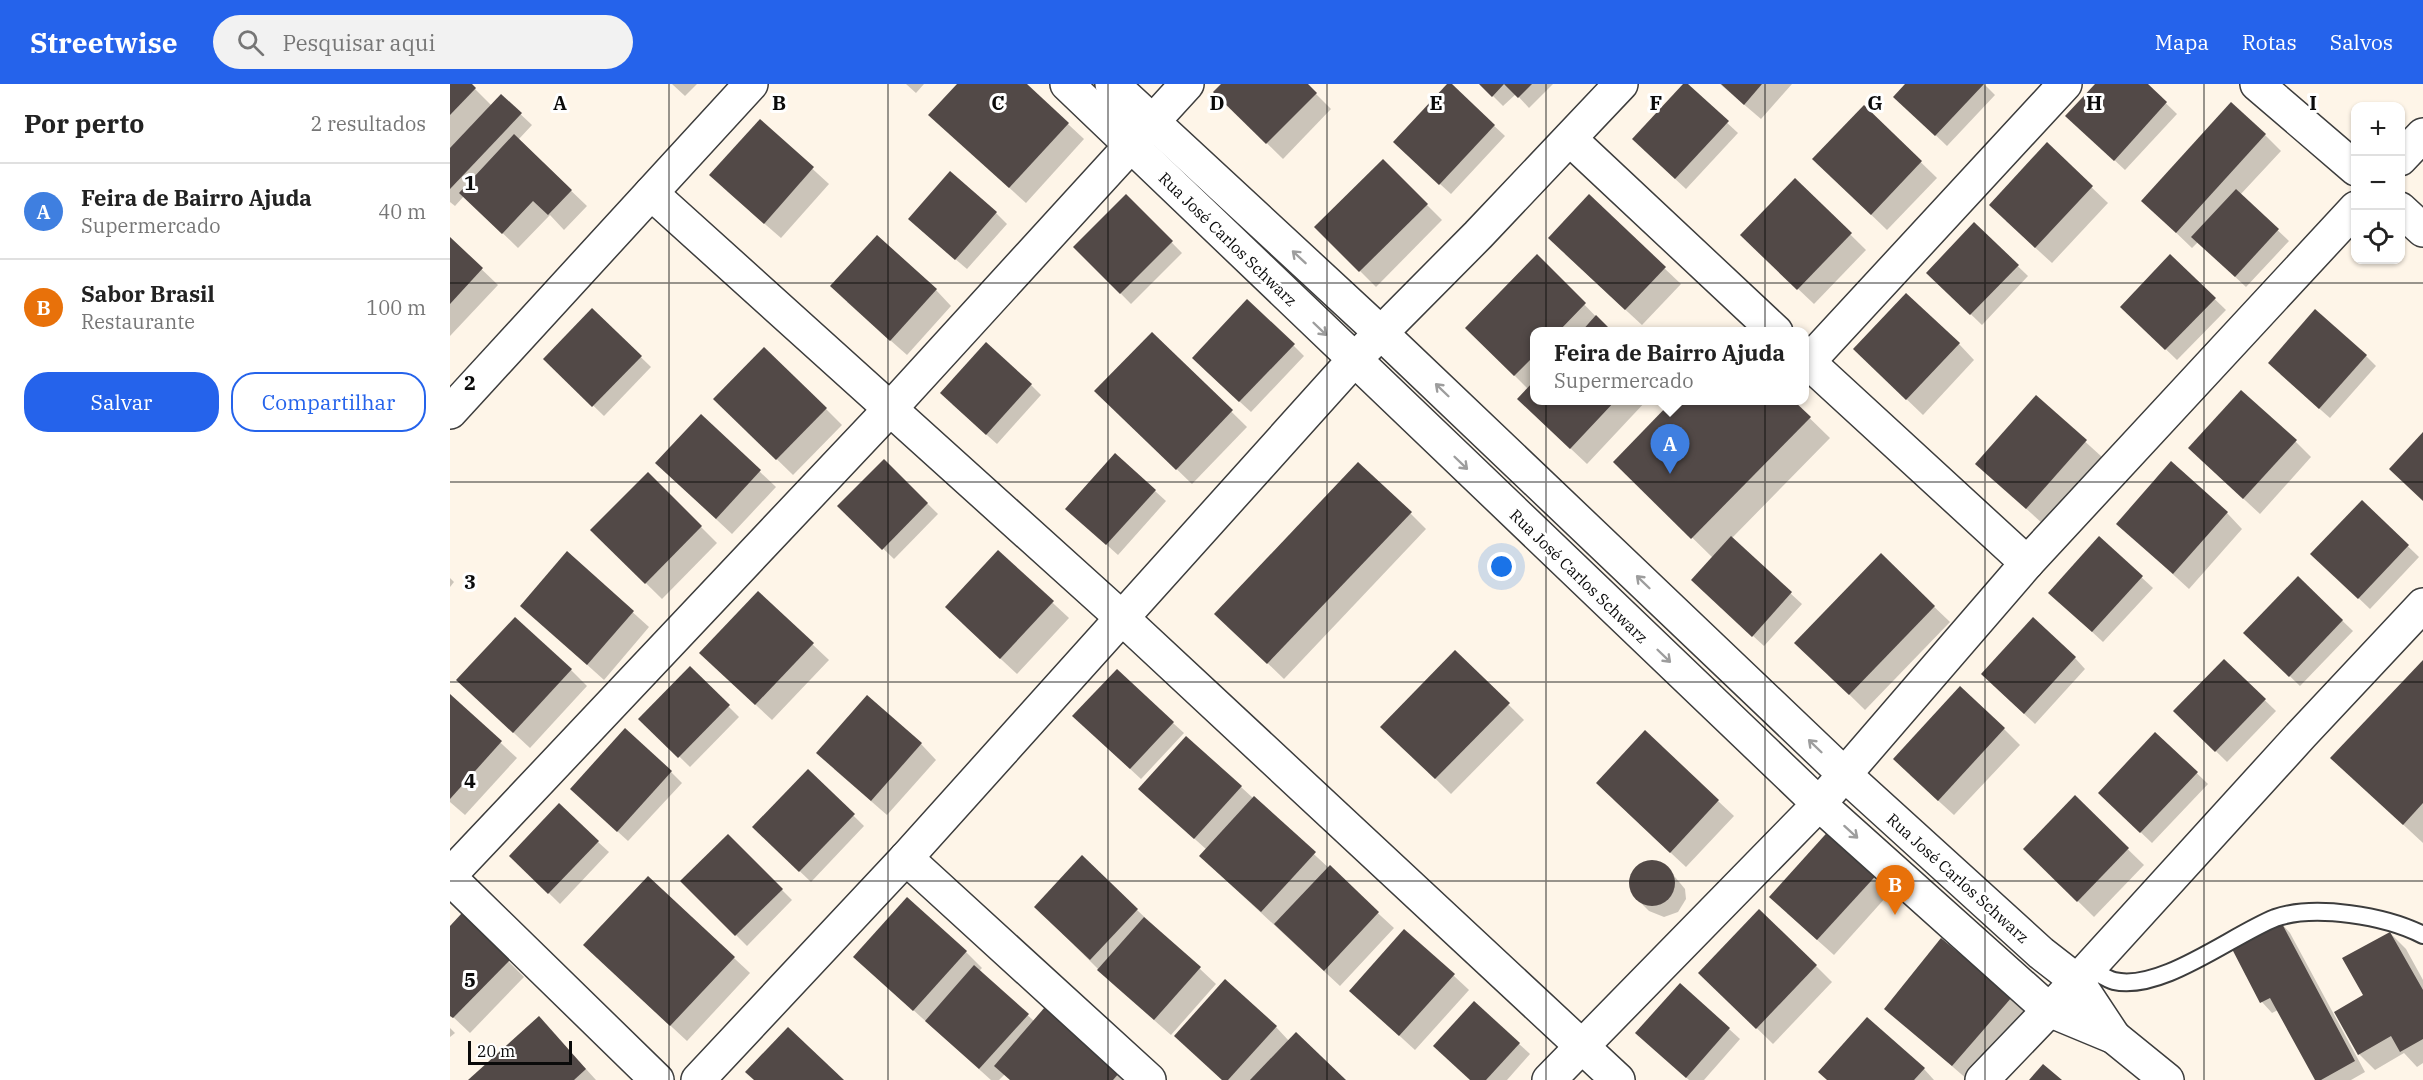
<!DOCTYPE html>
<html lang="pt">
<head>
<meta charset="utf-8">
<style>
  body { margin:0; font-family:"IBM Plex Serif",serif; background:#f2f2f2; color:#222 }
  .controls { position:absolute; right:18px; top:18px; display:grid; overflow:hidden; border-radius:12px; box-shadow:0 2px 4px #0004 }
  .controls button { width:54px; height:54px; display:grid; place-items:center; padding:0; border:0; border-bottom:2px solid #e0e0e0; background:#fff; color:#222; font:30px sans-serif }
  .scale { position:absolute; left:18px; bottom:15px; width:104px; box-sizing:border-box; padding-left:6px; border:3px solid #0a0a0a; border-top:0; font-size:16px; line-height:21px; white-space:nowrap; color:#0a0a0a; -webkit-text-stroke:4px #fff; paint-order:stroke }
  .you { position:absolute; left:1052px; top:483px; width:21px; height:21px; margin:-15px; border:4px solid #fff; border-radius:50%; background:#1a73e8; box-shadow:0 0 0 9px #1a73e833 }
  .badge { display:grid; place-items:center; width:39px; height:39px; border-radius:50%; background:#2563eb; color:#fff; font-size:20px; font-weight:700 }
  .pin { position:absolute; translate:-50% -50px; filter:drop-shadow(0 2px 3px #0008) }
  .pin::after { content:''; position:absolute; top:32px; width:21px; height:18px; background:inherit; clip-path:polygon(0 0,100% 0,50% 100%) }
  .popup { position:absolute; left:1080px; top:243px; width:279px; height:78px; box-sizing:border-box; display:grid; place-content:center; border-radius:12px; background:#fff; filter:drop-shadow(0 2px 4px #0005); font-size:20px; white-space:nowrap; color:#767676 }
  .popup b { font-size:22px; color:#222 }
  .popup::after { content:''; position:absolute; left:50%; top:100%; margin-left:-12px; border:12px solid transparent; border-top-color:#fff }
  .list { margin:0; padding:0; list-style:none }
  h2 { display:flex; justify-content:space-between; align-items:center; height:78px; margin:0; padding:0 24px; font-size:26px }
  h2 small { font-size:20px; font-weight:400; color:#767676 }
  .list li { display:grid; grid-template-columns:39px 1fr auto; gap:18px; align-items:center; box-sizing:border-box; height:96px; padding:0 24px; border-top:2px solid #e0e0e0 }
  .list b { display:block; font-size:22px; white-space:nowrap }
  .list p { margin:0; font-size:20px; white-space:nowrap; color:#767676 }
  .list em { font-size:20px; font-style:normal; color:#767676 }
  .actions { display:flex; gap:12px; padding:18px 24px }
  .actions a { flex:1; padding:14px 0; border:2px solid #2563eb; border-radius:24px; text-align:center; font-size:21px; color:#2563eb }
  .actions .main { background:#2563eb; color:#fff }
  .icon { flex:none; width:33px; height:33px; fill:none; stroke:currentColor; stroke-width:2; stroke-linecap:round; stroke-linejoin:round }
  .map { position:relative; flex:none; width:1973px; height:996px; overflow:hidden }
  header { display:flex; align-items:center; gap:36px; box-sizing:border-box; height:84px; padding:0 30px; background:#2563eb; color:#fff }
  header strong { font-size:28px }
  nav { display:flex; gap:33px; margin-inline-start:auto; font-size:21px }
  .search { width:420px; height:54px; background:#f2f2f2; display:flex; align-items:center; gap:15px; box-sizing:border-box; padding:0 21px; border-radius:33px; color:#767676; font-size:22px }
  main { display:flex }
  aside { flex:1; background:#fff }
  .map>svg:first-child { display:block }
  .shadow { fill:#0003 }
  .building { fill:#524947 }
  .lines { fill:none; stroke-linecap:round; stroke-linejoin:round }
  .service-casing { stroke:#3d3d3d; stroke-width:20 }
  .minor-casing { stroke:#3d3d3d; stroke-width:36 }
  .service { stroke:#fff; stroke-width:16 }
  .minor { stroke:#fff; stroke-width:33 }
  .oneway { stroke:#9d9d9d }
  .grid { fill:none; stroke:#0a0a0a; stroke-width:1.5; stroke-opacity:0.55 }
  .labels { text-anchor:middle; stroke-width:6; stroke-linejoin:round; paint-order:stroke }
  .street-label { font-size:16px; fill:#0a0a0a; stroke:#fff }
  .grid-label { font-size:20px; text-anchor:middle; font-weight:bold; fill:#0a0a0a; stroke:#fff; stroke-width:6; stroke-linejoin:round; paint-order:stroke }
</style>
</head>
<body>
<header>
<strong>Streetwise</strong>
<div class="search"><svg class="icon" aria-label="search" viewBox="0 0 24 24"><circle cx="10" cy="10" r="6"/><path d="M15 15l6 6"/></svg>Pesquisar aqui</div>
<nav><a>Mapa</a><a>Rotas</a><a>Salvos</a></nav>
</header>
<main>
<aside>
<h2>Por perto<small>2 resultados</small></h2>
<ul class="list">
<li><span class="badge" style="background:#3f7fe0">A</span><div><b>Feira de Bairro Ajuda</b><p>Supermercado</p></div><em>40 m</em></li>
<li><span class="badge" style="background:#e8710a">B</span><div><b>Sabor Brasil</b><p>Restaurante</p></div><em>100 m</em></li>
</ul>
<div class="actions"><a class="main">Salvar</a><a>Compartilhar</a></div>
</aside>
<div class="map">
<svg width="1973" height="996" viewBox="0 0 1973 996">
  <rect width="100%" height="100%" fill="#fef5e8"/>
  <g class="shadow">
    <path d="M0 0H20L42 22 51 12 82 41 68 56 137 122 114 146 100 131 68 164 14 112 5 122 0 118Z"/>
    <path d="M222 0H247L235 12Z"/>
    <path d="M456 0H474L466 9Z"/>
    <path d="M509 0H575L634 55 576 119 496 46Z"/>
    <path d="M773 0H856L881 25 833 75 765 8Z"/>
    <path d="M999 0 1055 52 1001 110 956 69Z"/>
    <path d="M1031 0H1103L1079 24 1066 10 1053 22Z"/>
    <path d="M1235 0 1288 49 1236 105 1194 66Z"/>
    <path d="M1270 0H1342L1311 35Z"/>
    <path d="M1457 0H1534L1545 11 1497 62 1456 23Z"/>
    <path d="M1647 0H1696L1727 30 1675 86 1628 42Z"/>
    <path d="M1414 23 1487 94 1437 146 1380 91Z"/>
    <path d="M310 37 379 100 331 154 277 107Z"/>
    <path d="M1815 51 1831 67 1790 111 1839 157 1796 203 1748 158 1742 164 1693 117Z"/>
    <path d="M1597 61 1658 119 1602 179 1556 137Z"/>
    <path d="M933 77 992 136 926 203 866 143Z"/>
    <path d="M1345 96 1416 166 1364 220 1308 167Z"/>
    <path d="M676 112 732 169 681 220 625 163Z"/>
    <path d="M1139 113 1231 200 1192 241 1115 170Z"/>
    <path d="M546 129 557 140 517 185 471 146Z"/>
    <path d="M1524 140 1578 192 1532 241 1478 189Z"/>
    <path d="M0 155 48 201 0 252Z"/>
    <path d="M1087 172 1161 248H1085V316H1197L1137 380 1085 331 1078 305 1017 244Z"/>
    <path d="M1720 172 1776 226 1727 276 1672 223Z"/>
    <path d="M486 206 501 222 457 271 397 218Z"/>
    <path d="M142 226 201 283 154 332 95 275Z"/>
    <path d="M702 250 797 343 742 400 646 307Z"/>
    <path d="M1509 260 1524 276 1473 331 1421 281Z"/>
    <path d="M843 261 854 272 801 328 754 285Z"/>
    <path d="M1916 272 1926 282 1880 334 1830 290Z"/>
    <path d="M581 301 591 311 547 360 502 320Z"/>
    <path d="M1586 313 1652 373 1593 440 1527 380Z"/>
    <path d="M265 315 376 325 392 341 343 391Z"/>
    <path d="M1341 316 1380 354 1281 455 1352 520 1314 562 1253 506 1263 474 1165 378Z"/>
    <path d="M251 332 326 403 282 450 223 395Z"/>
    <path d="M1845 357 1861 373 1810 430 1756 380Z"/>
    <path d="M434 377 488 430 444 475 389 422Z"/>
    <path d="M198 390 267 459 212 515 142 446Z"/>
    <path d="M705 407 716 417 668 471 628 435Z"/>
    <path d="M1912 418 1969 473 1920 525 1873 480Z"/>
    <path d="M960 429 976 445 834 595 782 545Z"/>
    <path d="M1777 429 1792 445 1739 505 1668 440Z"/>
    <path d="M1649 454 1703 504 1653 558 1611 519Z"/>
    <path d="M548 468 619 534 567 590 512 539Z"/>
    <path d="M118 470 199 543 154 596 72 522Z"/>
    <path d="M1431 472 1500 538 1415 626 1347 559Z"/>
    <path d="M0 494 4 498 0 503Z"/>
    <path d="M1848 494 1903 547 1850 602 1795 549Z"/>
    <path d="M308 509 379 576 322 636 267 585Z"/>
    <path d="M1005 568 1074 636 1001 710 933 643Z"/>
    <path d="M1625 574 1635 585 1585 640 1543 601Z"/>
    <path d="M1774 577 1826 627 1777 678 1725 627Z"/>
    <path d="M1973 579V759L1903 694Z"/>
    <path d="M240 584 289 633 240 683 191 635Z"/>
    <path d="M121 586 137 602 80 664 24 612Z"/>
    <path d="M0 612 67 674 15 731 0 718Z"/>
    <path d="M723 639 734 649 691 695 635 643Z"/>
    <path d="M1554 645 1570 661 1504 731 1460 691Z"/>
    <path d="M1706 650 1758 700 1702 759 1661 720Z"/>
    <path d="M471 660 486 676 437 731 384 685Z"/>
    <path d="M358 687 414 742 361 798 315 754Z"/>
    <path d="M221 688 232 699 178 757 133 716Z"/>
    <path d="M791 703 944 844 890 902 767 788 757 766 706 720Z"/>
    <path d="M1625 714 1694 781 1644 833 1575 765Z"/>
    <path d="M1163 715 1268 717 1284 732 1236 783Z"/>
    <path d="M1383 744 1446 802 1384 871 1337 829Z"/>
    <path d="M278 752 342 816 297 862 232 797Z"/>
    <path d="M148 758 159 768 110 820 61 772Z"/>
    <path d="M1201 778 1215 781 1235 805 1236 815 1228 828 1214 833 1199 827 1188 816 1181 799 1185 786Z"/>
    <path d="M457 815 516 868 532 884 529 887 584 937 669 989 676 996H560L555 990 549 996H541L421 888Z"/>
    <path d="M687 826 766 900 721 951 664 901 602 839Z"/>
    <path d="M12 831 74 893 20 949 0 930V844Z"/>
    <path d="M1830 838 1840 849 1915 988 1901 996H1866L1828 926 1822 929 1812 918 1783 864Z"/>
    <path d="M1940 849 1956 865 1973 896V979L1967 983 1954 969 1925 986 1909 970 1915 912Z"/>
    <path d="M284 874 300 889 237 957 151 877Z"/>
    <path d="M1366 882 1382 898 1323 960 1250 889Z"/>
    <path d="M1003 891 1019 906 965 966 917 922Z"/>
    <path d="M1561 914 1577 929 1518 996 1436 925Z"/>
    <path d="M1024 919 1080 970 1057 996H1021Z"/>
    <path d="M826 943 839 957 894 996H772L726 952Z"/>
    <path d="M0 944 5 949 0 953Z"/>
    <path d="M1279 945 1290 955 1254 996H1239L1198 960Z"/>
    <path d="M104 950 146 996H21Z"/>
    <path d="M1474 985 1484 996H1378Z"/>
  </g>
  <g class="building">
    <path d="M0 0H22L26 4 0 31Z"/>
    <path d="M507 0H577L619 39 559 104 478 31Z"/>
    <path d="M771 0H858L867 9 816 60 763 8Z"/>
    <path d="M997 0H1002L1045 41 989 101 943 58Z"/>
    <path d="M1029 0H1082L1068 14 1054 0 1042 13Z"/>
    <path d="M1233 0H1238L1279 37 1225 95 1182 55Z"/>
    <path d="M1271 0H1312L1294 21Z"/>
    <path d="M1455 0H1534L1485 52 1443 13Z"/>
    <path d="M1645 0H1698L1717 18 1664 77 1615 32Z"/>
    <path d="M51 10 72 29 0 105V64Z"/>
    <path d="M1781 18 1816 50 1726 149 1691 117Z"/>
    <path d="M1414 21 1472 77 1421 131 1362 75Z"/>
    <path d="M310 35 364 83 314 140 259 91Z"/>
    <path d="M64 50 122 106 98 131 83 117 52 150 9 109Z"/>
    <path d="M1597 58 1643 102 1585 164 1539 121Z"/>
    <path d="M933 75 978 120 909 188 864 143Z"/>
    <path d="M500 87 547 128 505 176 458 135Z"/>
    <path d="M1345 94 1402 149 1347 206 1290 151Z"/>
    <path d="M1786 105 1829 145 1785 193 1741 153Z"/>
    <path d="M676 110 723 157 670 210 623 163Z"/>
    <path d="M1139 110 1216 183 1175 226 1098 154Z"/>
    <path d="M1524 138 1569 181 1520 231 1476 189Z"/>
    <path d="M427 151 487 205 440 257 380 202Z"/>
    <path d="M0 153 33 184 0 220Z"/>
    <path d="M1087 170 1136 219 1108 248H1085V271L1064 292 1015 244Z"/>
    <path d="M1720 170 1766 214 1715 266 1670 223Z"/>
    <path d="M1456 209 1510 259 1456 316 1403 265Z"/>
    <path d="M797 215 845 260 789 318 742 274Z"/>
    <path d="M142 224 192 272 142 323 93 275Z"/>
    <path d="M1865 225 1917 271 1869 325 1818 279Z"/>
    <path d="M1146 231 1163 248H1131Z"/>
    <path d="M702 248 783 326 726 386 644 307Z"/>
    <path d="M536 258 582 300 536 351 490 309Z"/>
    <path d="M314 263 377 324 326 376 263 315Z"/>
    <path d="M1085 296V316H1166L1120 365 1067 315Z"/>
    <path d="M1791 306 1847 356 1793 415 1738 364Z"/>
    <path d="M1586 311 1637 356 1576 425 1525 380Z"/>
    <path d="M1223 316H1343L1361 333 1241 455 1163 378Z"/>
    <path d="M251 330 311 386 266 435 205 379Z"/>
    <path d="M1973 348V417L1939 385Z"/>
    <path d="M665 369 706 406 656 461 615 425Z"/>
    <path d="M434 375 478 419 432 466 387 422Z"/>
    <path d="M1721 377 1778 428 1723 490 1666 440Z"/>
    <path d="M908 378 962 428 817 580 764 530Z"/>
    <path d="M198 388 252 442 195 500 140 446Z"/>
    <path d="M1912 416 1959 461 1908 515 1860 470Z"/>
    <path d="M1281 452 1342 508 1302 553 1241 496Z"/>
    <path d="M1649 452 1693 492 1642 548 1598 509Z"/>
    <path d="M548 466 604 517 550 575 495 523Z"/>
    <path d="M117 467 184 527 137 581 70 522Z"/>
    <path d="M1431 469 1485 522 1399 611 1344 559Z"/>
    <path d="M1848 492 1893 536 1839 593 1793 549Z"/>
    <path d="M308 507 364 559 305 621 249 569Z"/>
    <path d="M65 533 122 585 63 649 6 596Z"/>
    <path d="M1583 533 1626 573 1574 630 1531 590Z"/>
    <path d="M1005 566 1060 619 985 695 930 643Z"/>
    <path d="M1774 575 1816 615 1765 668 1723 627Z"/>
    <path d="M1973 576V719L1953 741 1880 674Z"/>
    <path d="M240 582 280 621 228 674 188 635Z"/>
    <path d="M667 585 724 638 680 685 622 632Z"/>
    <path d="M1510 602 1555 644 1488 717 1443 675Z"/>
    <path d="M0 610 52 657 0 715Z"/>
    <path d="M417 611 472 659 421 717 366 669Z"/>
    <path d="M175 644 222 687 167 748 120 705Z"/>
    <path d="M1195 646 1269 716 1220 769 1146 699Z"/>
    <path d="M1705 648 1748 688 1690 749 1648 709Z"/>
    <path d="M736 652 792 702 744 755 688 705Z"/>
    <path d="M358 685 405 730 349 788 302 743Z"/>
    <path d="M1625 711 1679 764 1627 818 1573 765Z"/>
    <path d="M804 712 866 768 811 828 749 772Z"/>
    <path d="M109 719 149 757 98 810 59 772Z"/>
    <path d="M1383 742 1432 785 1367 856 1319 813Z"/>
    <path d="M278 750 333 805 285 852 230 797Z"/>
    <path d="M632 771 688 825 640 876 584 823Z"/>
    <circle cx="1202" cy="799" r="23"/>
    <path d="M880 781 929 828 874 887 824 840Z"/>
    <path d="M198 792 285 873 220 942 133 861Z"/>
    <path d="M457 813 517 867 463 927 403 873Z"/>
    <path d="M1309 825 1367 881 1306 945 1248 889Z"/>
    <path d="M12 829 60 876 3 934 0 932V842Z"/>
    <path d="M694 833 751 883 704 936 647 886Z"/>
    <path d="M1830 836 1905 977 1871 996H1865L1820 914 1810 919 1781 863Z"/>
    <path d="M954 845 1005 890 949 952 899 907Z"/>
    <path d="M1940 848 1973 906V955L1950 968 1941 952 1908 971 1884 928 1913 911 1892 874Z"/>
    <path d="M1491 854 1562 913 1502 982 1434 925Z"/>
    <path d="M524 881 579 930 529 985 475 937Z"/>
    <path d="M775 895 827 942 778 996H772L724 952Z"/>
    <path d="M1230 899 1280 944 1236 994 1185 949Z"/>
    <path d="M1024 917 1070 959 1036 996H1020L983 962Z"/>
    <path d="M595 923 670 988 663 996H560L544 982Z"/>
    <path d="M89 932 136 985 124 996H18Z"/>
    <path d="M1417 933 1475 984 1464 996H1377L1368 988Z"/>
    <path d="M338 943 394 996H304L295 988Z"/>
    <path d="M846 948 896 996H800Z"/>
    <path d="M1593 980 1612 996H1579Z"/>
  </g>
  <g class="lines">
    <g class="service-casing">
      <path id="service" d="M1639 884C1647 888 1656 895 1664 897 1711 908 1782 851 1825 834 1865 820 1936 832 1973 851"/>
    </g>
    <g class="minor-casing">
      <g id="minor">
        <path d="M617 0 1369 720 1599 926 1664 953 1717 996"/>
        <path d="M662 0 931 249 1394 690 1591 869 1627 897 1664 953"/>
        <path d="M1807 0 1906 85"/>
        <path d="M1120 55 1326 248"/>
        <path d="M1950 75 1973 51"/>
        <path d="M201 109 672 534 1168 996"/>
        <path d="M1950 125 1973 146"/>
        <path d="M1355 275 1577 479"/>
        <path d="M1358 278 1615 0"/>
        <path d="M0 328 301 0"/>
        <path d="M456 774 699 996"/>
        <path d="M0 791 440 325 737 0"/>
        <path d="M0 794 207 996"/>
        <path d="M248 996 456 774 903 277 1028 151 1171 0"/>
        <path d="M1099 996 1369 720 1577 479 1906 124"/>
        <path d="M1532 996 1627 897 1852 650 1973 521"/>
      </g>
    </g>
    <use href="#service" class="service"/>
    <use href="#minor" class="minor"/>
  </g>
  <defs><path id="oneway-shaft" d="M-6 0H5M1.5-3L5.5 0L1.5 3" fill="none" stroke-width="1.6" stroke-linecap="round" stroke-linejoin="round" transform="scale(1.5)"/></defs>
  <g class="oneway">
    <use href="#oneway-shaft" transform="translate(849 173) rotate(-137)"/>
    <use href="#oneway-shaft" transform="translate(870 245) rotate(44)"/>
    <use href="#oneway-shaft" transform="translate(992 306) rotate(-136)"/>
    <use href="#oneway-shaft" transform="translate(1011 379) rotate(44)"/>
    <use href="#oneway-shaft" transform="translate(1193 498) rotate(-136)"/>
    <use href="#oneway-shaft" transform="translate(1214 572) rotate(44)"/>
    <use href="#oneway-shaft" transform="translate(1365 662) rotate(-136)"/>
    <use href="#oneway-shaft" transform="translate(1401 748) rotate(42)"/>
  </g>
  <path class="grid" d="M219 0V996M438 0V996M658 0V996M877 0V996M1096 0V996M1315 0V996M1535 0V996M1754 0V996M0 199H1973M0 398H1973M0 598H1973M0 797H1973"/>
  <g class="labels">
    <g class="street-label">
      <text transform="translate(778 155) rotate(44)" y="6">Rua José Carlos Schwarz</text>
      <text transform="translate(1129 492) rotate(44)" y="6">Rua José Carlos Schwarz</text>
      <text transform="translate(1508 794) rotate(42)" y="6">Rua José Carlos Schwarz</text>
    </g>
  </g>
  <g class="grid-label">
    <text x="110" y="26">A</text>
    <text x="329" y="26">B</text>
    <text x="548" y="26">C</text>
    <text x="767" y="26">D</text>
    <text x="986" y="26">E</text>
    <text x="1206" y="26">F</text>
    <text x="1425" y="26">G</text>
    <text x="1644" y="26">H</text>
    <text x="1863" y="26">I</text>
    <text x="20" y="106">1</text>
    <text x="20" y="306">2</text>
    <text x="20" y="505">3</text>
    <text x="20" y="704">4</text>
    <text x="20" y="903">5</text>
  </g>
</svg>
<div class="controls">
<button>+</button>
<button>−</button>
<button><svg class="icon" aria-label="locate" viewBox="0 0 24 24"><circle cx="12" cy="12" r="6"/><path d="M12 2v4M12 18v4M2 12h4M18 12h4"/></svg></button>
</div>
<div class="scale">20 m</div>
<div class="you"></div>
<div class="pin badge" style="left:1220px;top:390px;background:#3f7fe0">A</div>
<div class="popup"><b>Feira de Bairro Ajuda</b>Supermercado</div>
<div class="pin badge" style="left:1445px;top:831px;background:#e8710a">B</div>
</div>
</main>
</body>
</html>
